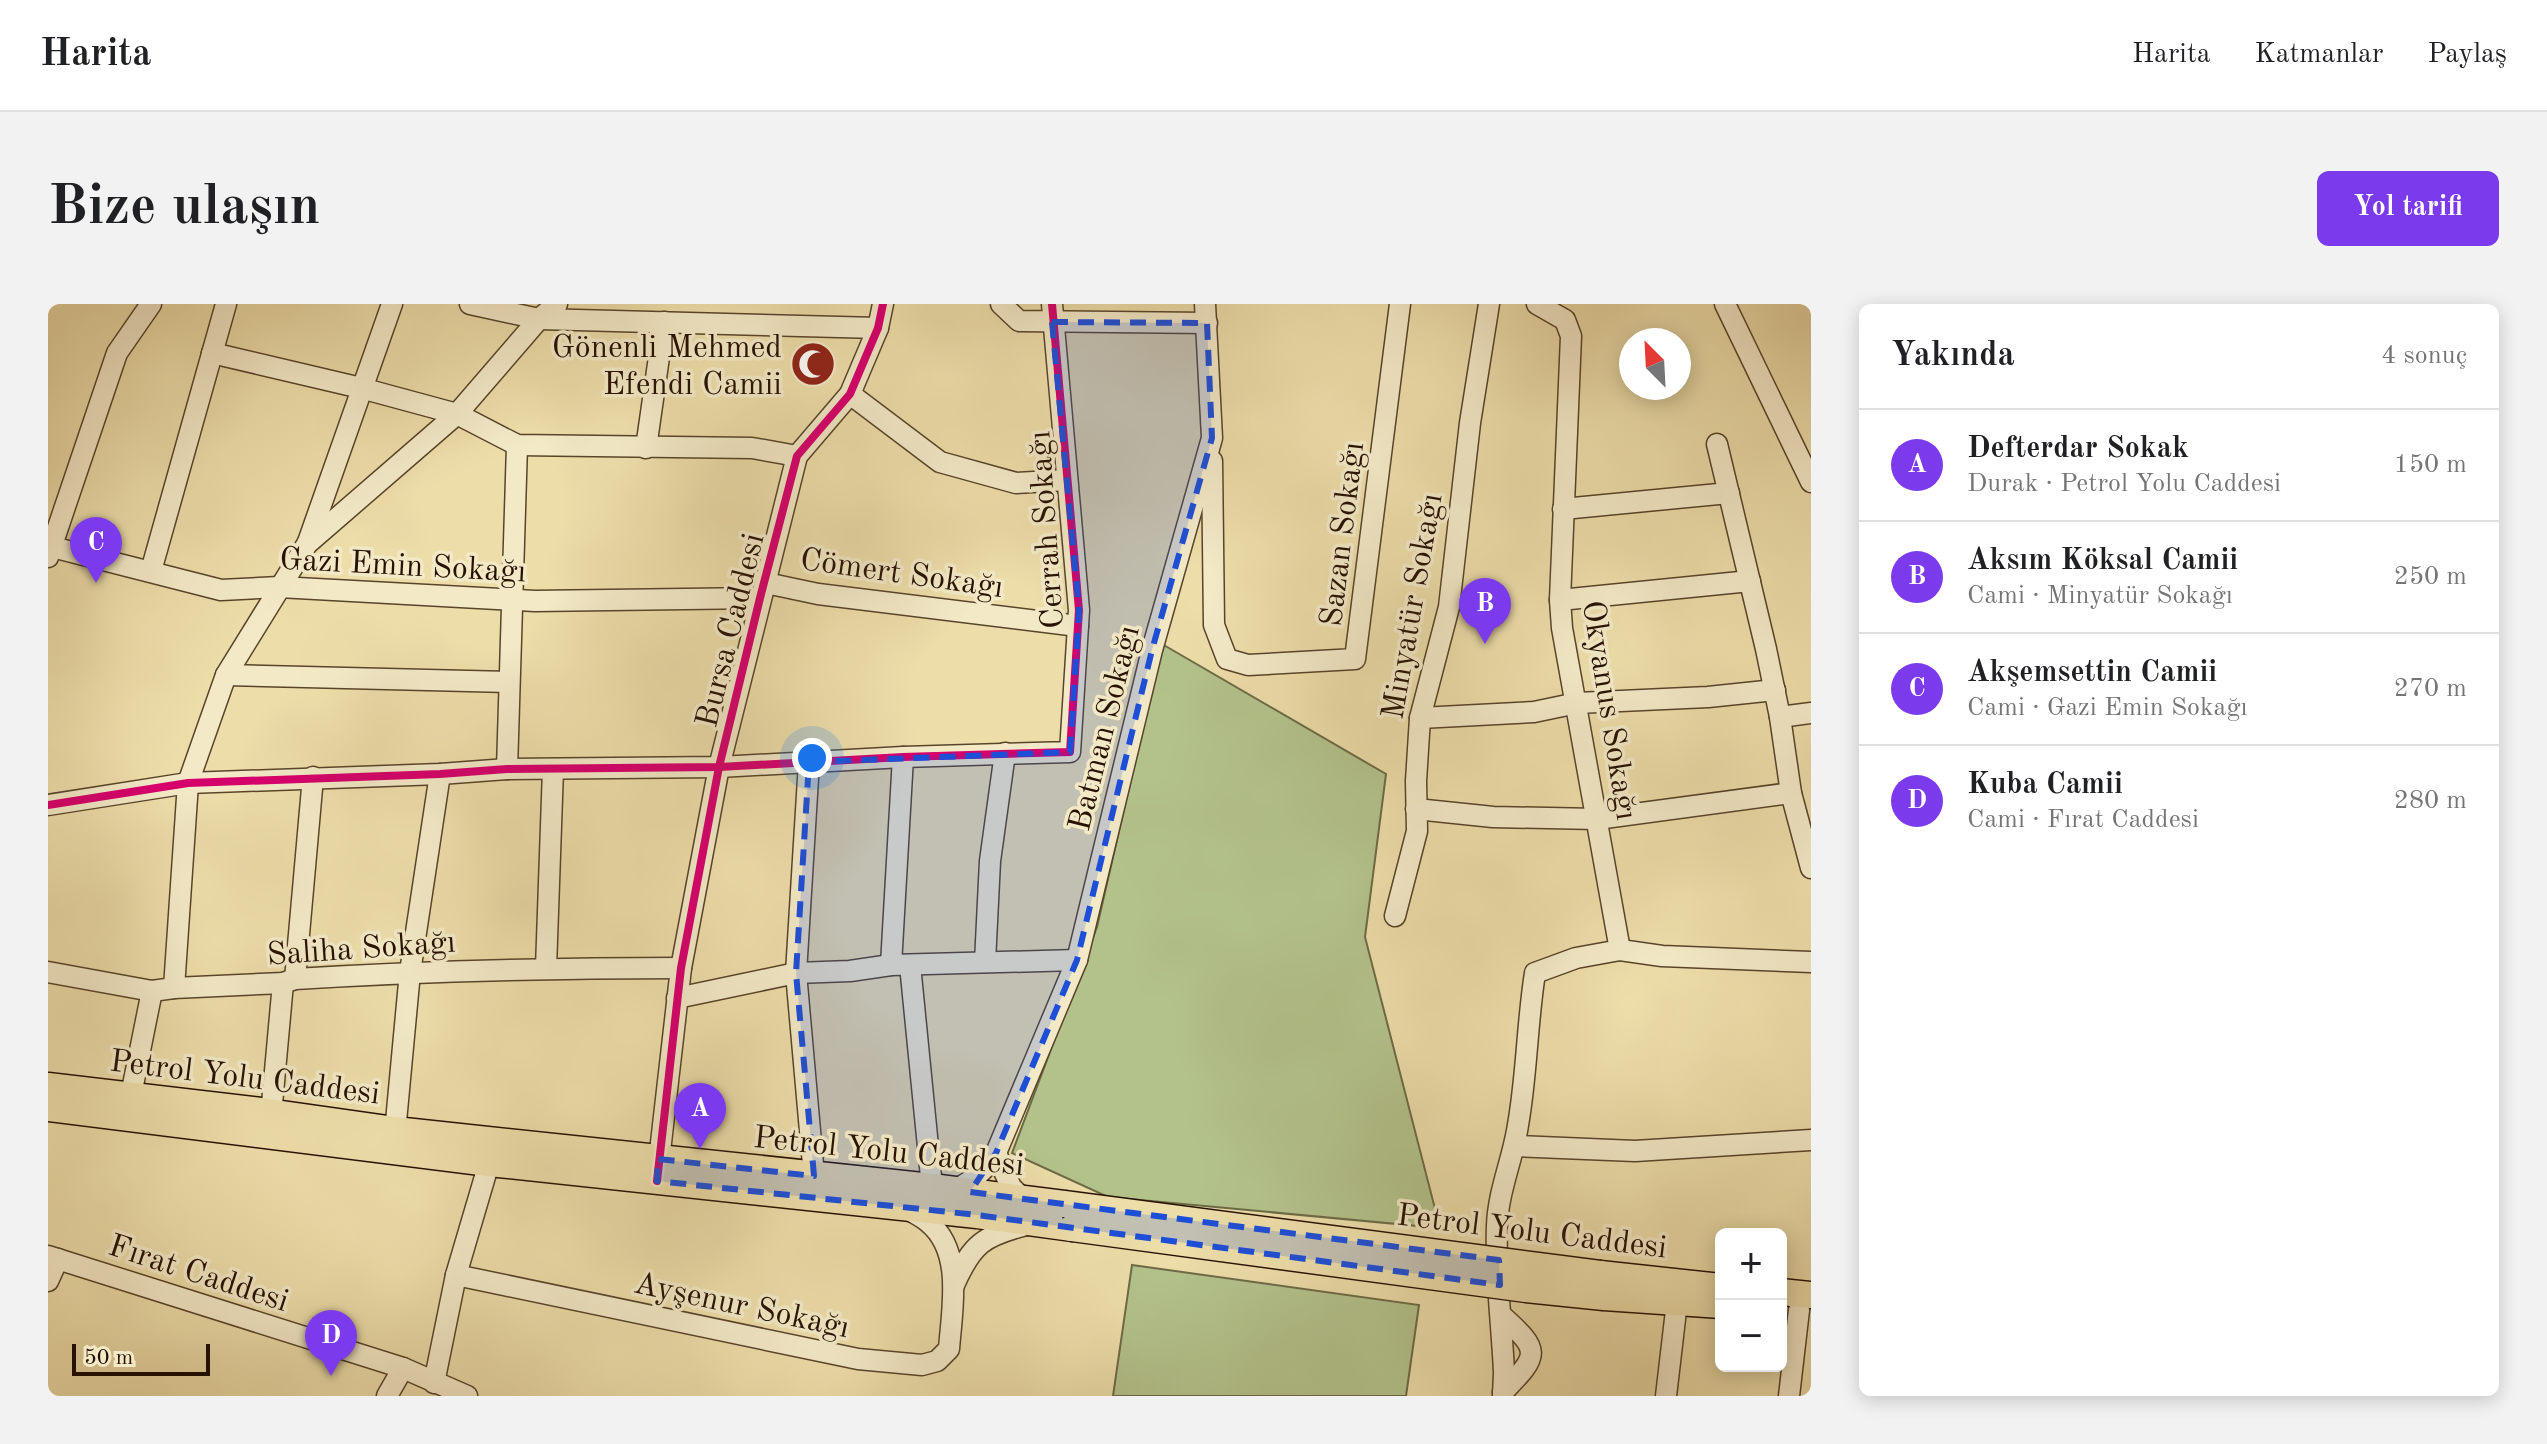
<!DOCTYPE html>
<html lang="tr">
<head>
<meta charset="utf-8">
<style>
  body { margin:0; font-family:"Old Standard TT",serif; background:#f2f2f2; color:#202124 }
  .controls { position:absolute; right:24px; bottom:24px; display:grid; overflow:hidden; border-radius:12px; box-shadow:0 4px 20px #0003 }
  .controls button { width:72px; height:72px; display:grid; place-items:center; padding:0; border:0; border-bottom:2px solid #e0e0e0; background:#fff; color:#202124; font:40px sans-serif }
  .compass { position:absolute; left:1571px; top:24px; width:72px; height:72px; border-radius:50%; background:#fff; box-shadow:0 4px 20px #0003; rotate:336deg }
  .scale { position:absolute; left:24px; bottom:20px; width:138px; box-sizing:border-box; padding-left:8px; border:4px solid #271100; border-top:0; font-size:22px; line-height:28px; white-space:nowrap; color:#271100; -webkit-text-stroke:6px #f3e9c7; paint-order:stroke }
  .you { position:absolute; left:764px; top:454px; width:28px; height:28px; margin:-20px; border:6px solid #fff; border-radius:50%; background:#1a73e8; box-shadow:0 0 0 12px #1a73e833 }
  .badge { display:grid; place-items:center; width:52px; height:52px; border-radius:50%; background:#7c3aed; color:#fff; font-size:26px; font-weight:700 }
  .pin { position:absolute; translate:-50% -66px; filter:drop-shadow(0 2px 4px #0008) }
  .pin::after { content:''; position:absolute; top:42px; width:28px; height:24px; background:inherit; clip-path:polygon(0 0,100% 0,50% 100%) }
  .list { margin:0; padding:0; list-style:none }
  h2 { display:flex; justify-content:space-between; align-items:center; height:104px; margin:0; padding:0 32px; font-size:34px }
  h2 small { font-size:26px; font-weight:400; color:#757577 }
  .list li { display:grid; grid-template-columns:52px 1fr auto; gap:24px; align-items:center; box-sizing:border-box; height:112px; padding:0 32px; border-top:2px solid #e0e0e0 }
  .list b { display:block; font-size:30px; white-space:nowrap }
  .list p { margin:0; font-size:26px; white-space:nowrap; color:#757577 }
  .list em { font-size:26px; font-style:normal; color:#757577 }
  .map { position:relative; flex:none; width:1763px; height:1092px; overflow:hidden; border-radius:12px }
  header { display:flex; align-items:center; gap:48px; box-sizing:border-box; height:112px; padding:0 40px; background:#fff; border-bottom:2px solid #e0e0e0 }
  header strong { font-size:38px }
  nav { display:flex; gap:44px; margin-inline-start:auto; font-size:28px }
  .intro { display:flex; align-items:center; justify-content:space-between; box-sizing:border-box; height:192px; padding:0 48px }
  h1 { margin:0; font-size:56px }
  .button { padding:20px 36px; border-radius:12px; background:#7c3aed; color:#fff; font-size:28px; font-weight:700 }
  main { display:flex; gap:48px; padding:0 48px }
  aside { flex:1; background:#fff; border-radius:12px; box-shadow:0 4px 20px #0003 }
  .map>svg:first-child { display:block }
  .green { fill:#b3c28b; stroke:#6d6a46; stroke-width:2 }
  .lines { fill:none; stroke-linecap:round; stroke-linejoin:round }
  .minor-casing { stroke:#58442a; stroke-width:23 }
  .major-casing { stroke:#271100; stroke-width:29 }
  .minor { stroke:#f3e9c7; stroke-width:20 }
  .major { stroke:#ecdda9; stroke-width:26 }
  .major-bridge-casing { stroke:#271100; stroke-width:29; stroke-linecap:butt }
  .major-bridge { stroke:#ecdda9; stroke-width:26 }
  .cycleway-casing { stroke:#f3e9c7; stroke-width:13 }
  .cycleway { stroke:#d6006c; stroke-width:8 }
  .marked { fill:#1d4ed8; fill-opacity:0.2; stroke:#1d4ed8; stroke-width:6; stroke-dasharray:16 10; stroke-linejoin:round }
  .labels { text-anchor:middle; stroke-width:7; stroke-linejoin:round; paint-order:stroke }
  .poi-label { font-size:32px; fill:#271100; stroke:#f3e9c7; text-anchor:end }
  .street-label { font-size:32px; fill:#271100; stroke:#f3e9c7 }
</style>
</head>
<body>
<header>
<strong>Harita</strong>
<nav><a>Harita</a><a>Katmanlar</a><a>Paylaş</a></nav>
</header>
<div class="intro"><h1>Bize ulaşın</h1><a class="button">Yol tarifi</a></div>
<main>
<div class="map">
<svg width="1763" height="1092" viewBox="0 0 1763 1092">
  <rect width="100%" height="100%" fill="#ecdda9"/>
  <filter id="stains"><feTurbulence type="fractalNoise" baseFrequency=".0025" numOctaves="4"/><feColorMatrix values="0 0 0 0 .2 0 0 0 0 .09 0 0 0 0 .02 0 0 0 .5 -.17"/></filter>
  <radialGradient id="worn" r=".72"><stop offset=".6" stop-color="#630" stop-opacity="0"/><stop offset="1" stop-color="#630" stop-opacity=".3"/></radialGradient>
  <g class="green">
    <path d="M1114 340 1338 470 1317 633 1392 924 1060 893 964 849 1049 623Z"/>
    <path d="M1084 961 1371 1001 1358 1092H1065Z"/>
  </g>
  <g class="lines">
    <g class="minor-casing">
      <g id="minor">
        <path d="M422 0 491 15 830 24"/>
        <path d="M953 0 971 17 1159 19"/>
        <path d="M1489 0 1517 16 1523 32 1512 296 1514 324 1572 646"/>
        <path d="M1677 0 1763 178"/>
        <path d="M164 49 313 84 409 110 469 141 704 144 749 152"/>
        <path d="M802 90 892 158 968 179 1019 176"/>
        <path d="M1669 140 1718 345 1732 413 1743 489 1763 564"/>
        <path d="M598 144 616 18"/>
        <path d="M1164 157 1166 321 1179 355 1200 361 1307 355 1352 0"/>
        <path d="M1515 205 1681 189"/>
        <path d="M260 238 344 0"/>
        <path d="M0 242 173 286 231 283 487 297 712 294"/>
        <path d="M0 253 69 49 103 0"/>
        <path d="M103 267 178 0"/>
        <path d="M718 279 770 290 1030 322"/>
        <path d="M1512 296 1702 277"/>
        <path d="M178 371 461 378"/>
        <path d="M1732 413 1763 409"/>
        <path d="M1372 414 1486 408 1529 399 1660 393 1727 386"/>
        <path d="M761 458 748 669 766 872"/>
        <path d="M459 465 469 141"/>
        <path d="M0 501 140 479 392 470 459 465 671 463 855 453 1022 448 1031 306 1004 0"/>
        <path d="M1368 505 1445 513 1549 515 1743 489"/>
        <path d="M1347 612 1369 527 1368 477 1372 414 1401 303 1422 119 1441 0"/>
        <path d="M937 658 942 557 957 449"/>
        <path d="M843 661 855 453"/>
        <path d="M862 661 884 883"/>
        <path d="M498 664 505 465"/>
        <path d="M0 668 104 687 126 684 235 679 247 675C376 667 504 664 633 664"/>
        <path d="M247 675 265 473"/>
        <path d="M126 684 140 479 178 371 259 240 409 110 491 15 509 0"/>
        <path d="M629 694 748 669 802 667 843 661 1029 656"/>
        <path d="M83 791 104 687"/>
        <path d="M222 822 235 679"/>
        <path d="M346 839 362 668 392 470"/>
        <path d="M1467 842 1587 847 1763 836"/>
        <path d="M948 849 963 883 975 895"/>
        <path d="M610 865 633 664 671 463 749 152 802 90 830 24 835 0"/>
        <path d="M907 886C926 876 936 867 948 849L1029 656 1104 346 1164 134 1157 0"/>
        <path d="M0 952 355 1064 419 1092"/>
        <path d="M408 971 810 1055 874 1061 889 1057 901 1045C904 1004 916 947 880 918 873 912 865 909 858 904"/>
        <path d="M0 977 10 955"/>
        <path d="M906 981C924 940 935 932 978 921"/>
        <path d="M1453 1011C1493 1047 1492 1050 1455 1088"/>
        <path d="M386 1079 408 971 441 859"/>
        <path d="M339 1092 355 1064"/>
        <path d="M1455 1092 1456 1069C1454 1021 1447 971 1449 922 1450 887 1465 855 1470 821 1479 770 1479 719 1487 669L1528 654 1572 646 1614 652 1763 658"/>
        <path d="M1618 1092 1629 998"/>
        <path d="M1741 1092 1751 1006"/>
      </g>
    </g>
    <g class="major-casing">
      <g id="major">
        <path d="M0 782 213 807 347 826 884 883 1016 900"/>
        <path d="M0 804 441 859 929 911 1024 924"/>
        <path d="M1552 970 1673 983"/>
        <path d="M1733 988 1763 991"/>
        <path d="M1556 993 1673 1001"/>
      </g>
    </g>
    <use href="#minor" class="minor"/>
    <use href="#major" class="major"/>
    <g class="major-bridge-casing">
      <g id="major-bridge">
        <path d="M1016 900 1552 970"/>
        <path d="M1024 924 1478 985 1556 993"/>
      </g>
    </g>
    <use href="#major-bridge" class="major-bridge"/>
    <g class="cycleway-casing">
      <g id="cycleway">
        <path d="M0 501 140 479 392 470 459 465 671 463 855 453 1022 448 1031 306 1004 0"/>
        <path d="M609 877 633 664 671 463 712 294 749 152 802 90 830 24 835 0"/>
      </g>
    </g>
    <use href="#cycleway" class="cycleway"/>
  </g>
  <path class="marked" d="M1004 18 1159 19 1164 134 1104 346 1029 656 948 849 922 888 1451 956 1452 981 929 911 609 877 610 855 766 872 748 669 761 458 1022 448 1031 306Z"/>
  <defs>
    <g id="mosque-disc" transform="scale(2.3)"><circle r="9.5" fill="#8f2418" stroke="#f3e9c7"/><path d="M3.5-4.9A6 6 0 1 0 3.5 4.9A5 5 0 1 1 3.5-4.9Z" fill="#fff"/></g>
  </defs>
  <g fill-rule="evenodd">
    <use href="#mosque-disc" x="765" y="60"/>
  </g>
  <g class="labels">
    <g class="poi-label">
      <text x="734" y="53">Gönenli Mehmed<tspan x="734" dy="37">Efendi Camii</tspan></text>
    </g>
    <g class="street-label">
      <text transform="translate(997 226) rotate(-94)" y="11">Cerrah Sokağı</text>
      <text transform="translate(1293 230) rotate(-83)" y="11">Sazan Sokağı</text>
      <text transform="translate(355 260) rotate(3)" y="11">Gazi Emin Sokağı</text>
      <text transform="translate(854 268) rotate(8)" y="11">Cömert Sokağı</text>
      <text transform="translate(1363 302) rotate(-80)" y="11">Minyatür Sokağı</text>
      <text transform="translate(681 326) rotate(-76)" y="11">Bursa Caddesi</text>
      <text transform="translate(1563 406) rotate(81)" y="11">Okyanus Sokağı</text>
      <text transform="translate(1055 424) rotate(-76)" y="11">Batman Sokağı</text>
      <text transform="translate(313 643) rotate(-4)" y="11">Saliha Sokağı</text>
      <text transform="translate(197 772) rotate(7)" y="11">Petrol Yolu Caddesi</text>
      <text transform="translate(841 846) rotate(6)" y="11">Petrol Yolu Caddesi</text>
      <text transform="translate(1484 926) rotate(7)" y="11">Petrol Yolu Caddesi</text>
      <text transform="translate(151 968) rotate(18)" y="11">Fırat Caddesi</text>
      <text transform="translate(694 1000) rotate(12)" y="11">Ayşenur Sokağı</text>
    </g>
  </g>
  <rect width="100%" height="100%" filter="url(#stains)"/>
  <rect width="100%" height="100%" fill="url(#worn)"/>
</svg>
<div class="controls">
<button>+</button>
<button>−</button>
</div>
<svg class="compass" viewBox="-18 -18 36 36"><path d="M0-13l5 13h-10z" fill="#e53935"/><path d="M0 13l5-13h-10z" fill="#757577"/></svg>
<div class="scale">50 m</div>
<div class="you"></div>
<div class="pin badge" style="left:652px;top:845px">A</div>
<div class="pin badge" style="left:1437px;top:340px">B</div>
<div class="pin badge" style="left:48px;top:279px">C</div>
<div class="pin badge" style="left:283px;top:1072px">D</div>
</div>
<aside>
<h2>Yakında<small>4 sonuç</small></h2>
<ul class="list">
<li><span class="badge">A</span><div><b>Defterdar Sokak</b><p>Durak · Petrol Yolu Caddesi</p></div><em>150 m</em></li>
<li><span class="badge">B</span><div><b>Aksım Köksal Camii</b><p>Cami · Minyatür Sokağı</p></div><em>250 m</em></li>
<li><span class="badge">C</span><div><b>Akşemsettin Camii</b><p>Cami · Gazi Emin Sokağı</p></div><em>270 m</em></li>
<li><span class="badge">D</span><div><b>Kuba Camii</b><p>Cami · Fırat Caddesi</p></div><em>280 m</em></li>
</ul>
</aside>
</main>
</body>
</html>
